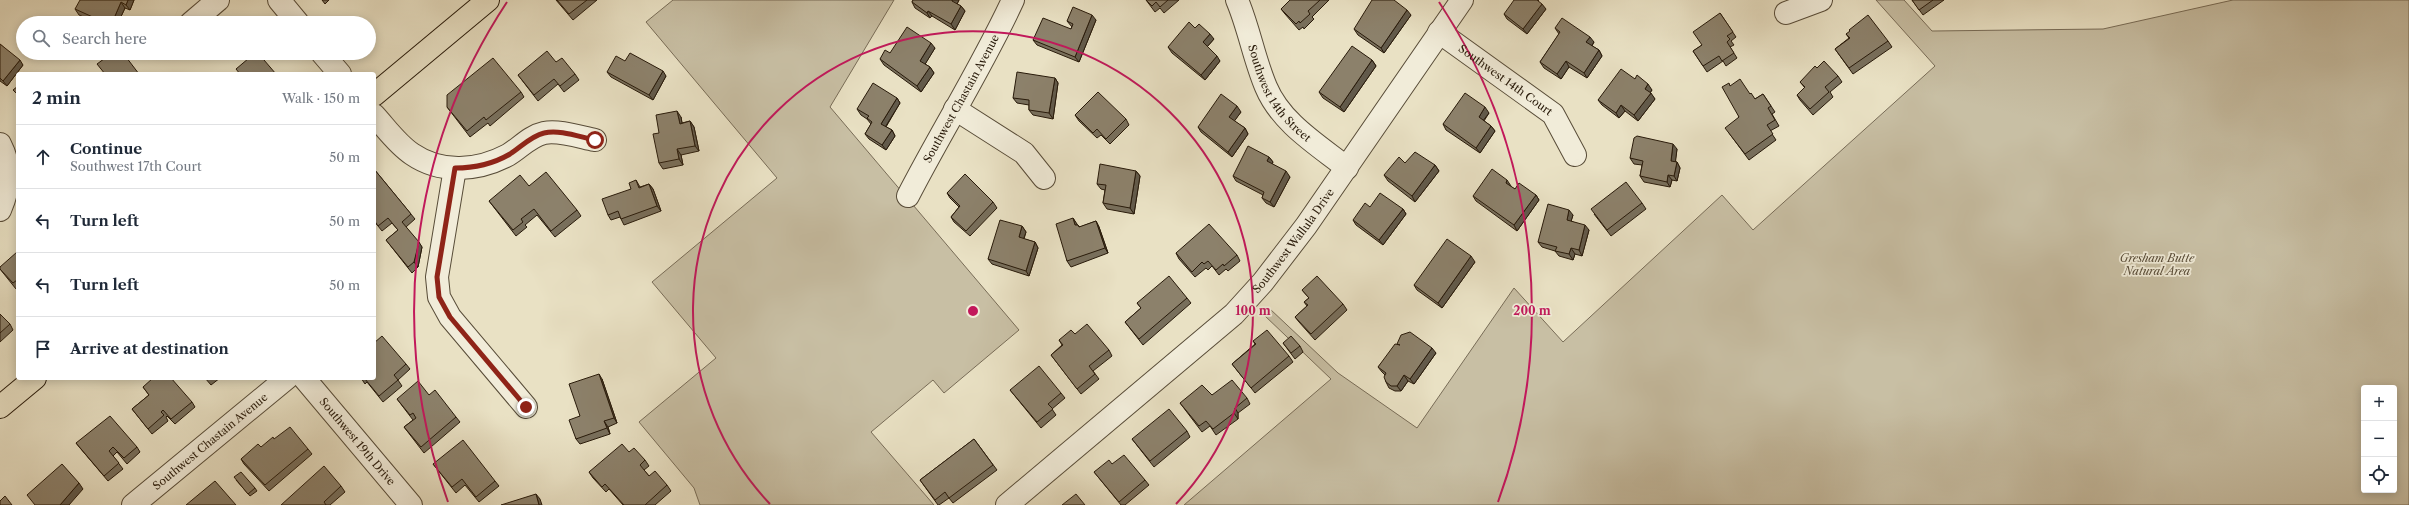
<!DOCTYPE html>
<html lang="en">
<head>
<meta charset="utf-8">
<style>
  body { margin:0; font-family:"Libre Caslon Text",serif; background:#f2f2f3; color:#1f2937 }
  .controls { position:absolute; right:12px; bottom:12px; display:grid; overflow:hidden; border-radius:4px; box-shadow:0 2px 10px #0003 }
  .controls button { width:36px; height:36px; display:grid; place-items:center; padding:0; border:0; border-bottom:1px solid #e0e1e3; background:#fff; color:#1f2937; font:20px sans-serif }
  .stop { position:absolute; width:12px; height:12px; margin:-9px; border:3px solid #8f2418; border-radius:50%; background:#fff }
  .stop.end { background:#8f2418; border-color:#fff; box-shadow:0 1px 4px #0008 }
  .list { margin:0; padding:0; list-style:none }
  h2 { display:flex; justify-content:space-between; align-items:center; height:52px; margin:0; padding:0 16px; font-size:17px }
  h2 small { font-size:13px; font-weight:400; color:#747a83 }
  .list li { display:grid; grid-template-columns:26px 1fr auto; gap:12px; align-items:center; box-sizing:border-box; height:64px; padding:0 16px; border-top:1px solid #e0e1e3 }
  .list b { display:block; font-size:15px; white-space:nowrap }
  .list p { margin:0; font-size:13px; white-space:nowrap; color:#747a83 }
  .list em { font-size:13px; font-style:normal; color:#747a83 }
  .icon { flex:none; width:22px; height:22px; fill:none; stroke:currentColor; stroke-width:2; stroke-linecap:round; stroke-linejoin:round }
  .map { position:relative; flex:none; width:2409px; height:505px; overflow:hidden }
  .search { position:absolute; background:#fff; box-shadow:0 2px 10px #0003; left:16px; top:16px; width:360px; height:44px; display:flex; align-items:center; gap:10px; box-sizing:border-box; padding:0 14px; border-radius:22px; color:#747a83; font-size:15px }
  .panel { position:absolute; background:#fff; box-shadow:0 2px 10px #0003; left:16px; top:72px; width:360px; height:308px; border-radius:4px }
  .map>svg:first-child { display:block }
  .green { fill:#c8bfa4; stroke:#786c57; fill-rule:evenodd }
  .lines { fill:none; stroke-linecap:round; stroke-linejoin:round }
  .minor-casing { stroke:#584c38; stroke-width:24 }
  .major-casing { stroke:#281a0a; stroke-width:24 }
  .minor { stroke:#f1ecd9; stroke-width:22 }
  .major { stroke:#e9e1c4; stroke-width:22 }
  .wall { fill:#786f5c; stroke:#281a0a }
  .shaded-wall { fill:#625a4b; stroke:#281a0a }
  .building { fill:#8c816b; stroke:#281a0a }
  .route { stroke:#8f2418; stroke-width:5 }
  .ring { fill:none; stroke:#c2185b; stroke-width:2 }
  .labels { text-anchor:middle; stroke-width:3.5; stroke-linejoin:round; paint-order:stroke }
  .street-label { font-size:11px; fill:#281a0a; stroke:#f1ecd9 }
  .park-label { font-size:11px; font-style:italic; fill:#584c38; stroke:#f1ecd9 }
  .centre { fill:#c2185b; stroke:#f1ecd9; stroke-width:2 }
  .ring-label { font-size:12px; text-anchor:middle; font-weight:bold; fill:#c2185b; stroke:#f1ecd9; stroke-width:3.5; stroke-linejoin:round; paint-order:stroke }
</style>
</head>
<body>
<div class="map">
<svg width="2409" height="505" viewBox="0 0 2409 505">
  <rect width="100%" height="100%" fill="#e9e1c4"/>
  <filter id="stains"><feTurbulence type="fractalNoise" baseFrequency=".005" numOctaves="4"/><feColorMatrix values="0 0 0 0 .2 0 0 0 0 .09 0 0 0 0 .02 0 0 0 .5 -.17"/></filter>
  <radialGradient id="worn" r=".72"><stop offset=".6" stop-color="#630" stop-opacity="0"/><stop offset="1" stop-color="#630" stop-opacity=".3"/></radialGradient>
  <g class="green">
    <path d="M673 0H894L830 107 1019 330 944 393 933 380 871 432 934 505H700L694 488 639 422 716 358 652 282 777 178 646 22Z"/>
    <path d="M1876 0H1904L1932 31 2103 29 2233 0H2409V505H1184L1331 379 1264 315 1270 309 1338 373 1417 428 1514 288 1563 342 1722 195 1753 230 1935 66ZM2364 388H2394V490H2364Z"/>
  </g>
  <g class="lines">
    <g class="minor-casing">
      <g id="minor">
        <path d="M279 0 298 23"/>
        <path id="s1" d="M1237 0C1249 28 1254 59 1266 87 1281 123 1318 145 1347 168"/>
        <path d="M1786 13 1821 0"/>
        <path d="M191 23 218 0"/>
        <path id="s2" d="M1439 32 1553 114 1575 155"/>
        <path d="M322 53 340 74"/>
        <path d="M955 109 1024 153 1044 178"/>
        <path d="M374 115C386 128 397 144 412 154 441 174 478 171 508 155 520 148 530 136 544 133 559 130 580 137 595 140"/>
        <path d="M0 144C12 167 10 187 0 210"/>
        <path d="M455 168 437 277 439 297 450 317 526 407"/>
        <path id="s3" d="M908 196C942 130 982 67 1013 0"/>
        <path id="s4" d="M304 378 411 505"/>
        <path id="s5" d="M133 505 287 378"/>
        <path id="s6" d="M1007 505 1234 314 1263 282 1306 226 1462 0"/>
      </g>
    </g>
    <g class="major-casing">
      <g id="major">
        <path d="M374 95 488 0"/>
        <path d="M0 407 35 378"/>
      </g>
    </g>
    <use href="#minor" class="minor"/>
    <use href="#major" class="major"/>
  </g>
  <g class="wall">
    <path d="M134 0 130 10 125 8 118 23H98L79 15 75 9Z"/>
    <path d="M322 0H329L325 4Z"/>
    <path d="M556 0H597L573 20Z"/>
    <path d="M913 0H959L957 4 961 6 965 11 955 30 932 16 930 18 915 8 912 2Z"/>
    <path d="M1146 0H1179L1164 13 1160 8 1155 12Z"/>
    <path d="M1290 0H1329L1312 17 1314 19 1304 29 1303 27 1299 30 1285 14 1281 9Z"/>
    <path d="M1539 0 1538 1 1546 9 1527 34 1507 19 1504 14Z"/>
    <path d="M1912 0H1944L1923 15Z"/>
    <path d="M1720 13 1736 37 1731 41 1734 45 1730 47 1737 58 1726 66 1723 61 1707 72 1693 51 1702 45Z"/>
    <path d="M1411 15 1384 53 1358 35 1354 29Z"/>
    <path d="M1096 20 1079 62 1037 45 1033 40 1071 29 1072 27 1067 21Z"/>
    <path d="M1195 28 1214 39 1207 47 1220 61 1205 80 1172 53 1168 47Z"/>
    <path d="M1555 28 1594 42 1592 46 1599 50 1602 56 1587 78 1569 67 1561 79 1544 68 1540 62 1559 34Z"/>
    <path d="M1846 34 1888 41 1892 47 1853 74 1835 49 1849 38Z"/>
    <path d="M0 44 23 65 7 86 0 81Z"/>
    <path d="M935 48 925 64 930 67 934 73 921 92 884 65 880 59 890 53Z"/>
    <path d="M1372 60 1376 66 1344 112 1323 98 1319 92Z"/>
    <path d="M625 61 666 76 653 100 611 77 607 72Z"/>
    <path d="M556 62 575 74 579 80 564 92 558 84 538 101 518 75Z"/>
    <path d="M1817 68 1838 76 1842 82 1830 92 1833 97 1813 115 1800 100 1797 95 1805 88 1800 82Z"/>
    <path d="M1055 78 1058 83 1053 119 1033 115 1029 110V105L1017 103 1013 98Z"/>
    <path d="M1635 79 1652 90 1650 93 1655 99 1638 121 1625 111 1619 118 1602 105 1598 100Z"/>
    <path d="M1730 86 1750 94 1755 99 1763 94 1775 112 1772 114 1779 126 1770 131 1776 140 1749 160 1729 133 1739 117Z"/>
    <path d="M521 92 524 97 490 126 488 123 470 137 447 107Z"/>
    <path d="M897 98 900 103 886 127 892 130 895 136 886 150 869 139 865 134 871 124 867 119 861 115 857 109Z"/>
    <path d="M1241 112 1234 121 1245 128 1248 134 1232 157 1201 132 1198 127Z"/>
    <path d="M1489 113 1484 121 1491 126 1495 131 1480 153 1446 130 1443 124Z"/>
    <path d="M1075 115 1126 119 1129 125 1110 144 1101 135 1097 138 1079 121Z"/>
    <path d="M681 117 682 123 690 121 694 127 699 151 681 155 683 165 663 169 659 163Z"/>
    <path d="M1677 149 1675 162H1677L1680 168 1677 181 1672 180 1670 187 1644 182 1640 176 1642 165 1634 164 1630 158Z"/>
    <path d="M1269 157 1273 162 1272 164 1290 177 1274 207 1266 203 1262 198 1263 195 1236 181 1233 176Z"/>
    <path d="M1405 163 1435 165 1439 171 1415 202 1388 181 1384 175Z"/>
    <path d="M374 169 415 219 406 227 422 247 418 267 412 273 386 240 398 230 392 223 382 231 374 221Z"/>
    <path d="M1136 171 1140 176 1134 214 1107 209 1103 203 1105 190 1101 189 1097 184Z"/>
    <path d="M636 180 640 187 649 184 653 189 661 211 624 225 620 217 611 220 608 215 631 189Z"/>
    <path d="M529 186 577 210 581 216 555 237 537 215 525 225 527 227 516 236 489 201Z"/>
    <path d="M1511 186V187L1515 189 1536 195 1539 200 1517 231 1476 201 1473 196Z"/>
    <path d="M947 193 993 202 997 208 970 236 954 222 951 217 959 207 950 198Z"/>
    <path d="M1642 203 1646 209 1611 236 1594 214Z"/>
    <path d="M1403 209 1406 214 1383 245 1356 225 1353 220Z"/>
    <path d="M1573 215 1571 221 1589 230 1582 256 1575 254 1573 260 1559 256 1555 251 1542 247 1538 242Z"/>
    <path d="M1073 218 1077 225H1078L1080 227 1096 221 1099 227 1108 253 1071 267 1067 261Z"/>
    <path d="M1022 226 1026 232 1024 239 1035 242 1038 248 1029 276 992 264 988 259Z"/>
    <path d="M18 253V287L16 289 0 269Z"/>
    <path d="M1176 253 1237 255 1240 261 1228 271 1226 269 1219 275 1212 266 1208 270 1206 268 1195 277 1179 259Z"/>
    <path d="M1475 262 1442 308 1417 290 1414 285Z"/>
    <path d="M1302 290 1343 304 1347 310 1315 340 1299 322 1295 317 1307 306 1304 302 1309 298Z"/>
    <path d="M1187 298 1191 303 1143 345 1125 322 1141 308 1137 303Z"/>
    <path d="M0 314 10 324 13 330 0 342Z"/>
    <path d="M1075 334 1109 350 1112 356 1093 371 1099 379 1081 394 1051 355 1062 345 1059 340Z"/>
    <path d="M1253 341 1289 356 1293 362 1255 393 1232 364 1255 344Z"/>
    <path d="M1283 343 1300 346 1303 352 1295 359Z"/>
    <path d="M1397 344 1436 353 1414 384 1408 381 1401 391H1395L1389 388 1386 382 1385 375 1382 372 1378 367 1398 345Z"/>
    <path d="M406 364 410 369 398 380 402 386 383 402 367 382 365 384 361 378H374Z"/>
    <path d="M205 378H220L211 385Z"/>
    <path d="M602 379 617 423 608 427 610 434 580 444 576 439 580 416Z"/>
    <path d="M143 387 192 402 195 407 175 424 167 416 166 417 168 421 152 434 132 409 149 395Z"/>
    <path d="M1010 390 1061 393 1065 398 1052 409 1056 415 1041 428Z"/>
    <path d="M1212 395 1247 398 1250 404 1238 413V419L1216 435 1210 426 1202 432 1180 403Z"/>
    <path d="M397 399 456 417 460 422 424 453 404 427 413 420Z"/>
    <path d="M1187 431 1190 437 1154 467 1132 439Z"/>
    <path d="M974 439 997 470 953 503 949 498 939 505H938L920 480Z"/>
    <path d="M76 443 137 447 140 452 127 464 117 452 113 456 123 469 108 481 80 448Z"/>
    <path d="M261 447 308 449 312 454 269 491 244 464 241 459Z"/>
    <path d="M629 452 645 460 649 466 644 470 649 476 667 485 671 491 655 505H623L609 489 606 492 593 478 589 472Z"/>
    <path d="M433 464 495 481 499 486 479 502 465 485 456 493Z"/>
    <path d="M1112 464 1145 480 1149 485 1125 505H1121L1094 472Z"/>
    <path d="M236 480 255 488 257 491 250 496Z"/>
    <path d="M341 486 345 492 330 505H281Z"/>
  </g>
  <g class="shaded-wall">
    <path d="M128 0H134L130 10 126 5Z"/>
    <path d="M952 0H959L956 6 952 1Z"/>
    <path d="M121 2 125 8 118 23H112Z"/>
    <path d="M1542 4 1546 9 1527 34 1523 29Z"/>
    <path d="M961 6 965 11 955 30 951 24Z"/>
    <path d="M1407 10 1411 15 1384 53 1381 48Z"/>
    <path d="M928 11 932 16 930 18 927 13Z"/>
    <path d="M1092 15 1096 20 1079 62 1075 57Z"/>
    <path d="M1210 34 1214 39 1206 48 1203 42Z"/>
    <path d="M1590 37 1594 42 1590 48 1586 42Z"/>
    <path d="M931 43 935 48 924 66 920 61Z"/>
    <path d="M1599 50 1602 56 1587 78 1584 73Z"/>
    <path d="M1217 56 1220 61 1205 80 1201 75Z"/>
    <path d="M20 60 23 65 7 86 3 81Z"/>
    <path d="M1372 60 1376 66 1344 112 1340 107Z"/>
    <path d="M1566 61 1569 67 1561 79 1557 74Z"/>
    <path d="M930 67 934 73 921 92 917 86Z"/>
    <path d="M663 71 666 76 653 100 649 95Z"/>
    <path d="M1055 78 1058 83 1053 119 1049 113Z"/>
    <path d="M1648 84 1652 90 1649 94 1645 89Z"/>
    <path d="M1651 93 1655 99 1638 121 1634 115Z"/>
    <path d="M897 98 900 103 884 129 881 124Z"/>
    <path d="M1621 105 1625 111 1619 118 1616 113Z"/>
    <path d="M1237 106 1241 112 1233 123 1229 117Z"/>
    <path d="M1485 107 1489 113 1482 122 1479 117Z"/>
    <path d="M677 111 681 117 683 129 680 124Z"/>
    <path d="M690 121 694 127 699 151 695 146Z"/>
    <path d="M1491 126 1495 131 1480 153 1476 148Z"/>
    <path d="M1245 128 1248 134 1232 157 1228 152Z"/>
    <path d="M892 130 895 136 886 150 882 145Z"/>
    <path d="M1673 144 1677 149 1675 166 1671 161Z"/>
    <path d="M677 149 681 155 683 165 679 159Z"/>
    <path d="M1269 157 1273 162 1270 167 1267 161Z"/>
    <path d="M1677 162 1680 168 1677 181 1674 176Z"/>
    <path d="M1435 165 1439 171 1415 202 1412 196Z"/>
    <path d="M1136 171 1140 176 1134 214 1130 208Z"/>
    <path d="M1286 171 1290 177 1274 207 1270 202Z"/>
    <path d="M1668 175 1672 180 1670 187 1667 182Z"/>
    <path d="M1507 180 1511 186 1509 188 1506 183Z"/>
    <path d="M649 184 653 189 661 211 657 206Z"/>
    <path d="M1536 195 1539 200 1517 231 1514 225Z"/>
    <path d="M1403 209 1406 214 1383 245 1379 240Z"/>
    <path d="M1569 210 1573 215 1570 225 1567 220Z"/>
    <path d="M1073 218 1077 224 1079 231 1075 225Z"/>
    <path d="M1096 221 1099 227 1108 253 1105 248Z"/>
    <path d="M1585 225 1589 230 1582 256 1579 250Z"/>
    <path d="M1022 226 1026 232 1022 243 1019 237Z"/>
    <path d="M419 242 422 247 418 267 414 262Z"/>
    <path d="M1035 242 1038 248 1029 276 1026 271Z"/>
    <path d="M1571 248 1575 254 1573 260 1569 254Z"/>
    <path d="M1471 256 1475 262 1442 308 1438 303Z"/>
    <path d="M1432 348 1436 353 1414 384 1410 379Z"/>
    <path d="M599 374 602 379 617 423 614 418Z"/>
    <path d="M1404 375 1408 381 1401 391 1397 386Z"/>
    <path d="M1235 408 1238 413V419L1234 413Z"/>
    <path d="M604 421 608 427 610 434 607 428Z"/>
    <path d="M79 483 83 489 69 505H60Z"/>
    <path d="M536 494 540 499 542 505H539Z"/>
  </g>
  <g class="building">
    <path d="M80 0H128L126 5 121 2 112 23H106L75 9Z"/>
    <path d="M557 0H587L569 14Z"/>
    <path d="M913 0H952V1L961 6 951 24 928 11 927 13 912 2Z"/>
    <path d="M1146 0H1168L1160 7 1156 2 1152 6Z"/>
    <path d="M1290 0H1320L1308 11 1310 14 1300 23 1299 21 1296 24 1281 9Z"/>
    <path d="M1372 0H1394L1407 10 1381 48 1354 29Z"/>
    <path d="M1514 0H1537L1542 4 1523 29 1504 14Z"/>
    <path d="M1912 0H1933L1919 10Z"/>
    <path d="M1073 7 1092 15 1075 57 1033 40 1043 18 1071 29 1073 24 1067 21Z"/>
    <path d="M1720 13 1733 32 1727 36 1730 39 1727 42 1734 53 1722 61 1719 56 1703 66 1693 51 1702 45 1693 32Z"/>
    <path d="M1868 15 1888 41 1849 68 1835 49 1850 38 1846 34 1850 31 1849 30Z"/>
    <path d="M1562 18 1590 37 1586 42 1599 50 1584 73 1566 61 1557 74 1540 62 1560 32 1555 28Z"/>
    <path d="M1189 22 1195 28 1199 24 1210 34 1203 42 1217 56 1201 75 1168 47Z"/>
    <path d="M907 27 931 43 920 61 930 67 917 86 880 59 885 50 890 53Z"/>
    <path d="M0 44 20 60 3 81 0 78Z"/>
    <path d="M1352 46 1372 60 1340 107 1319 92Z"/>
    <path d="M547 51 556 62 562 58 575 74 560 86 554 79 534 95 518 75Z"/>
    <path d="M112 53H123L139 74H105L97 64Z"/>
    <path d="M255 53H258L276 74H240L236 69Z"/>
    <path d="M630 53 663 71 649 95 607 72 616 56 625 61Z"/>
    <path d="M493 58 521 92 486 120 484 117 467 131 447 107V95Z"/>
    <path d="M1824 61 1838 76 1825 87 1829 92 1810 109 1797 95 1805 87 1800 82 1815 66 1817 68Z"/>
    <path d="M1621 69 1635 79 1637 75 1648 84 1645 89 1651 93 1634 115 1621 105 1616 113 1598 100Z"/>
    <path d="M1017 72 1055 78 1049 113 1029 110V100L1013 98Z"/>
    <path d="M1740 79 1750 94 1751 93 1755 99 1763 94 1771 106 1768 108 1775 120 1767 125 1773 134 1745 154 1725 128 1739 117 1722 87 1729 83 1730 86Z"/>
    <path d="M873 83 897 98 881 124 892 130 882 145 865 134 872 122 867 118 869 116 857 109Z"/>
    <path d="M18 86V95L13 90Z"/>
    <path d="M1098 92 1126 119 1106 139 1097 129 1093 133 1075 115Z"/>
    <path d="M1465 93 1485 107 1479 117 1491 126 1476 148 1443 124Z"/>
    <path d="M1221 94 1237 106 1229 117 1245 128 1228 152 1198 127Z"/>
    <path d="M677 111 680 124 690 121 695 146 677 149 679 159 659 163 653 134 659 133 656 115Z"/>
    <path d="M1637 136 1673 144 1671 161 1677 162 1674 176 1668 175 1667 182 1640 176 1643 161 1630 158 1634 138Z"/>
    <path d="M1248 146 1269 157 1267 161 1286 171 1270 202 1262 198 1264 192 1233 176Z"/>
    <path d="M1415 152 1435 165 1412 196 1384 175 1399 157 1405 163Z"/>
    <path d="M1100 164 1136 171 1130 208 1103 203 1106 185 1097 184Z"/>
    <path d="M374 169 411 214 402 222 419 242 414 262 408 267 386 240 398 230 388 218 378 226 374 220Z"/>
    <path d="M1492 169 1507 180 1506 183 1515 189 1519 183 1536 195 1514 225 1473 196Z"/>
    <path d="M546 172 577 210 551 231 534 209 521 219 523 222 513 230 489 201 520 175 529 186Z"/>
    <path d="M965 174 993 202 966 231 951 217 960 206 947 193Z"/>
    <path d="M636 180 639 188 649 184 657 206 621 219 618 211 608 215 602 199 631 189 629 183Z"/>
    <path d="M1626 182 1642 203 1607 230 1591 209Z"/>
    <path d="M1380 193 1403 209 1379 240 1353 220 1365 203 1370 207Z"/>
    <path d="M1548 204 1569 210 1567 220 1585 225 1579 250 1571 248 1569 254 1555 251 1557 247 1538 242Z"/>
    <path d="M1073 218 1075 225H1078L1079 227 1096 221 1105 248 1067 261 1056 224Z"/>
    <path d="M1000 220 1022 226 1019 237 1035 242 1026 271 988 259Z"/>
    <path d="M1209 224 1237 255 1224 266 1223 264 1216 270 1208 261 1204 264 1202 262 1192 272 1176 253Z"/>
    <path d="M1447 239 1471 256 1438 303 1414 285Z"/>
    <path d="M17 252 18 253V280H17L13 283 0 269V267Z"/>
    <path d="M1169 276 1187 298 1139 339 1125 322 1141 308 1137 303Z"/>
    <path d="M1317 276 1343 304 1311 334 1295 317 1308 305 1304 302 1309 298 1302 290Z"/>
    <path d="M0 314 10 324 0 333Z"/>
    <path d="M1087 324 1109 350 1089 366 1095 374 1077 389 1051 355 1063 345 1059 340 1071 330 1075 334Z"/>
    <path d="M1267 330 1289 356 1251 388 1232 364 1256 344 1253 341Z"/>
    <path d="M1410 332 1432 348 1410 379 1404 375 1397 386H1391L1386 382 1384 377 1386 373 1378 367 1395 344 1400 345 1397 344 1401 335Z"/>
    <path d="M382 336 406 364 394 375 398 380 379 396 365 379 366 378H374V343Z"/>
    <path d="M1291 336 1300 346 1291 353 1283 343Z"/>
    <path d="M1039 366 1061 393 1048 404 1053 409 1037 422 1010 390Z"/>
    <path d="M599 374 614 418 604 421 607 428 576 439 569 420 580 416 569 384Z"/>
    <path d="M153 378H171L192 402 171 419 163 410 161 412 164 415 148 429 132 409 149 395 143 387Z"/>
    <path d="M1232 380 1247 398 1235 408 1234 413 1213 429 1206 421 1199 426 1180 403 1202 385 1212 395Z"/>
    <path d="M418 381 429 395 435 390 456 417 421 447 404 427 416 418 413 413 410 415 397 399Z"/>
    <path d="M1169 409 1187 431 1150 461 1132 439Z"/>
    <path d="M110 416 137 447 124 458 113 447 109 451 119 463 104 476 76 443Z"/>
    <path d="M290 427 308 449 265 485 241 459 258 444 261 447 273 437 274 439Z"/>
    <path d="M974 439 993 465 949 498 945 492 935 500 920 480Z"/>
    <path d="M463 440 495 481 476 497 462 479 452 487 433 464Z"/>
    <path d="M622 444 629 452 634 448 645 460 640 465 649 476 655 471 667 485 645 505H624L605 484 602 487 589 472Z"/>
    <path d="M1124 455 1145 480 1119 502 1094 472 1109 460 1112 464Z"/>
    <path d="M62 464 79 483 60 505H35L27 495Z"/>
    <path d="M324 466 341 486 324 502 326 505H281Z"/>
    <path d="M241 472 255 488 248 494 234 477Z"/>
    <path d="M215 481 236 505H186Z"/>
    <path d="M536 494 539 505H501Z"/>
    <path d="M1076 494 1085 505H1062Z"/>
    <path d="M5 496 12 505H0V501Z"/>
  </g>
  <g class="lines">
    <path class="route" d="M526 407 450 317 439 297 437 277 455 168C474 168 493 164 510 154 521 147 531 136 544 133 559 129 580 137 595 140"/>
  </g>
  <g class="ring">
    <path d="M770 504A280 280 0 1 1 1176 504"/>
    <path d="M448 502A559 559 0 0 1 507 2M1439 2A559 559 0 0 1 1498 502"/>
  </g>
  <g class="labels">
    <g class="street-label">
      <text dy="4" stroke="none"><textPath href="#s2" startOffset="82">Southwest 14th Court</textPath></text>
      <text dy="4" stroke="none"><textPath href="#s1" startOffset="104">Southwest 14th Street</textPath></text>
      <text dy="4" stroke="none"><textPath href="#s3" startOffset="111">Southwest Chastain Avenue</textPath></text>
      <text dy="4" stroke="none"><textPath href="#s6" startOffset="391">Southwest Wallula Drive</textPath></text>
      <text dy="4" stroke="none"><textPath href="#s5" startOffset="100">Southwest Chastain Avenue</textPath></text>
      <text dy="4" stroke="none"><textPath href="#s4" startOffset="83">Southwest 19th Drive</textPath></text>
    </g>
    <g class="park-label">
      <text x="2157" y="262">Gresham Butte<tspan x="2157" dy="13">Natural Area</tspan></text>
    </g>
  </g>
  <circle cx="973" cy="311" r="6" class="centre"/>
  <g class="ring-label">
    <text x="1253" y="315">100 m</text>
    <text x="1532" y="315">200 m</text>
  </g>
  <rect width="100%" height="100%" filter="url(#stains)"/>
  <rect width="100%" height="100%" fill="url(#worn)"/>
</svg>
<div class="controls">
<button>+</button>
<button>−</button>
<button><svg class="icon" aria-label="locate" viewBox="0 0 24 24"><circle cx="12" cy="12" r="6"/><path d="M12 2v4M12 18v4M2 12h4M18 12h4"/></svg></button>
</div>
<div class="stop" style="left:595px;top:140px"></div>
<div class="stop end" style="left:526px;top:407px"></div>
<div class="search"><svg class="icon" aria-label="search" viewBox="0 0 24 24"><circle cx="10" cy="10" r="6"/><path d="M15 15l6 6"/></svg>Search here</div>
<section class="panel">
<h2>2 min<small>Walk · 150 m</small></h2>
<ul class="list">
<li><svg class="icon" aria-label="ahead" viewBox="0 0 24 24"><path d="M12 20V5M6 11l6-6 6 6"/></svg><div><b>Continue</b><p>Southwest 17th Court</p></div><em>50 m</em></li>
<li><svg class="icon" aria-label="left" viewBox="0 0 24 24"><path d="M17 20v-9H6M10 6l-5 5 5 5"/></svg><div><b>Turn left</b></div><em>50 m</em></li>
<li><svg class="icon" aria-label="left" viewBox="0 0 24 24"><path d="M17 20v-9H6M10 6l-5 5 5 5"/></svg><div><b>Turn left</b></div><em>50 m</em></li>
<li><svg class="icon" aria-label="arrive" viewBox="0 0 24 24"><path d="M6 21V4h12l-3 4 3 4H6"/></svg><div><b>Arrive at destination</b></div></li>
</ul>
</section>
</div>
</body>
</html>
